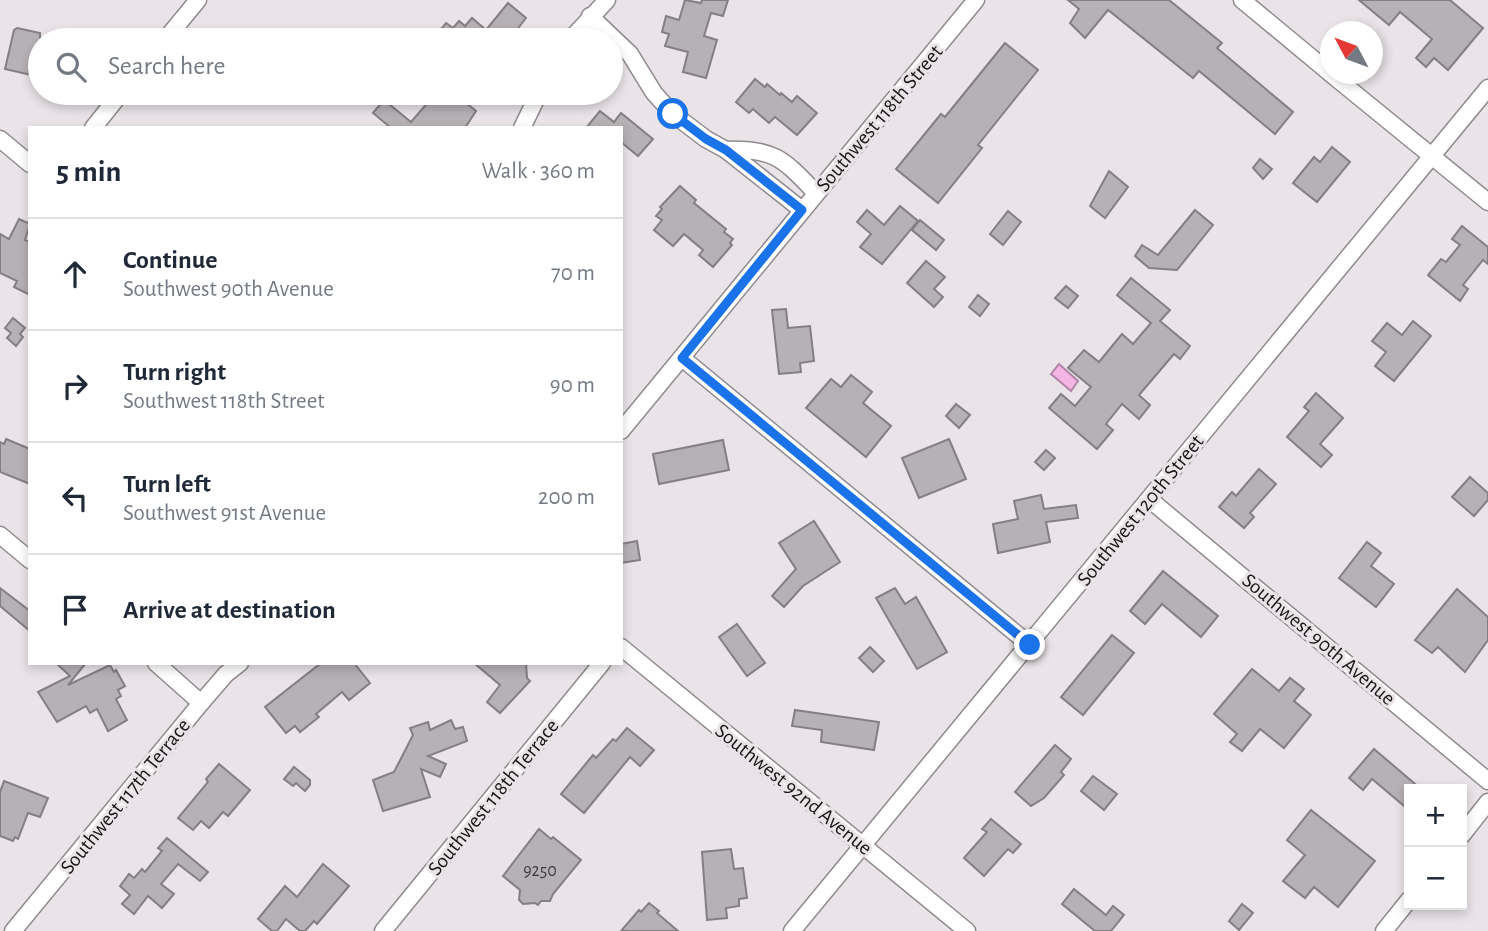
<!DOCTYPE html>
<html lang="en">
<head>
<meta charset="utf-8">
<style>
  body { margin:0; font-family:"Alegreya Sans",sans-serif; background:#f2f2f3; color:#1f2937 }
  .controls { position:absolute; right:21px; bottom:21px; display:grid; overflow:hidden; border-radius:0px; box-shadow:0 4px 10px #0003 }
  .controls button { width:63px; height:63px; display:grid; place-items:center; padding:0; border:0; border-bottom:2px solid #e0e1e3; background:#fff; color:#1f2937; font:35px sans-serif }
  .compass { position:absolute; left:1320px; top:21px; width:63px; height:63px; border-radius:50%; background:#fff; box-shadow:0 4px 10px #0003; rotate:311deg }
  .stop { position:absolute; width:21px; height:21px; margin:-16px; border:5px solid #1a73e8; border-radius:50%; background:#fff }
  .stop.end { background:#1a73e8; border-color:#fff; box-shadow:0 2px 7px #0008 }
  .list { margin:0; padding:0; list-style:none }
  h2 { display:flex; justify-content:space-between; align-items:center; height:91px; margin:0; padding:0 28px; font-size:30px }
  h2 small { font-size:23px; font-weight:400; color:#747a83 }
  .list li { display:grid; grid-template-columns:46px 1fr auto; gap:21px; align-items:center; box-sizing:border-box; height:112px; padding:0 28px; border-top:2px solid #e0e1e3 }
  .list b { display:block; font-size:26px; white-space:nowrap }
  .list p { margin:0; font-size:23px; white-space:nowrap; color:#747a83 }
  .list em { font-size:23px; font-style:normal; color:#747a83 }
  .icon { flex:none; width:38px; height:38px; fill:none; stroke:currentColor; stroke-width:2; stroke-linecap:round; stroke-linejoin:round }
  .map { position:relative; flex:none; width:1488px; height:931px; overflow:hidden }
  .search { position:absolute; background:#fff; box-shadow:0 4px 10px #0003; left:28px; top:28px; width:595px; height:77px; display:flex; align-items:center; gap:18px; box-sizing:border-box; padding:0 24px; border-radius:38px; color:#747a83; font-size:26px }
  .panel { position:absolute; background:#fff; box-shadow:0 4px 10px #0003; left:28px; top:126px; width:595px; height:539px; border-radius:0px }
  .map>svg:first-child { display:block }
  .water { fill:#f4b5e5; stroke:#b185a7; stroke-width:2 }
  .building { fill:#b6b1b5; stroke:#847f83; stroke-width:2 }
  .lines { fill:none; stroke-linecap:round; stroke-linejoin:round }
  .minor-casing { stroke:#8f8a8d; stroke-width:19 }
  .minor { stroke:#fff; stroke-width:16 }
  .route { stroke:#1a73e8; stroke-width:9 }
  .labels { text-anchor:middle; stroke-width:6; stroke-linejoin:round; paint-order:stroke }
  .number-label { font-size:18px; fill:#3e3b3d }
  .street-label { font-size:21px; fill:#161415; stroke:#eae4e8 }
</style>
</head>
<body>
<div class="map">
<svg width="1488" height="931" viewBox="0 0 1488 931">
  <rect width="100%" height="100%" fill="#eae4e8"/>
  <path class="water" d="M1059 364 1078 381 1071 391 1051 374Z"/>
  <g class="building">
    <path d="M685 0 701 3 702 0H728L723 16 711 13 704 36 717 40 706 78 683 72 688 52 665 46 669 34 662 32 666 16 679 20Z"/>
    <path d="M1068 0H1169L1222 43 1217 48 1293 112 1275 134 1199 71 1193 78 1108 10 1085 38 1070 23 1079 9Z"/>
    <path d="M1359 0H1450L1483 28 1448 70 1434 58 1426 67 1416 58 1432 39 1400 12 1389 25Z"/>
    <path d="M508 3 526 18 512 36 506 31 498 40H432L446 23 453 28 459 21 465 26 472 18 486 30Z"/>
    <path d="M17 28 40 33V77L5 69 14 30Z"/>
    <path d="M1005 43 1038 70 978 145 982 148 938 203 896 169 941 114 945 117Z"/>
    <path d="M755 79 765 87 767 84 780 95 781 93 792 102 797 96 817 113 797 135 775 117 769 123 753 109 749 113 736 102Z"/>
    <path d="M436 93H454L476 111 465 128H391L373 113 384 100 411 122Z"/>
    <path d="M600 111 614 122 621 113 653 139 638 156 621 142V128H586Z"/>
    <path d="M1332 147 1350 162 1317 202 1293 183 1314 157 1320 162Z"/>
    <path d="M1260 159 1272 169 1263 179 1253 168Z"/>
    <path d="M1109 171 1128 187 1105 218 1090 206Z"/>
    <path d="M680 186 696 200 694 203 726 229 724 232 733 239 730 243 732 245 713 267 699 255 703 250 684 234 673 246 654 230 662 220 656 216 662 209 660 207Z"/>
    <path d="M900 206 918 221 882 264 860 247 871 234 857 222 867 210 884 225Z"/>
    <path d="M1195 210 1213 225 1177 270 1149 268 1135 256 1142 245 1158 255Z"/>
    <path d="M1008 211 1021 222 1003 245 990 234Z"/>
    <path d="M19 219 30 224 25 240 30 242V295L14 287 17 281 0 273V234L9 239Z"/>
    <path d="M920 220 944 240 936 250 912 230Z"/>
    <path d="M1462 226 1488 247V264L1483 260 1463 285 1468 289 1460 301 1428 275 1441 259 1446 262 1460 245 1452 239Z"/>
    <path d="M926 261 945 277 934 289 943 297 934 307 907 283Z"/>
    <path d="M1131 278 1170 310 1160 321 1190 346 1180 359 1174 354 1139 395 1150 405 1139 419 1122 404 1106 424 1113 430 1097 449 1049 408 1061 394 1075 406 1091 387 1068 368 1084 350 1099 362 1122 334 1133 344 1151 323 1117 295Z"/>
    <path d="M1066 286 1078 296 1068 308 1055 298Z"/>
    <path d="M978 295 989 304 980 316 969 307Z"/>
    <path d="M786 309 788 328 810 326 814 361 800 363 801 372 779 374 772 310Z"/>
    <path d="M13 318 25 328 20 334 23 337 16 346 7 338 11 333 5 328Z"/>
    <path d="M1413 321 1431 336 1394 381 1375 366 1386 352 1372 341 1387 323 1402 335Z"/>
    <path d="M851 375 872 392 863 403 891 426 866 457 806 408 831 379 841 387Z"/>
    <path d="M1316 393 1343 418 1320 444 1332 455 1321 467 1287 437 1309 411 1304 407Z"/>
    <path d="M956 404 970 415 959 428 946 416Z"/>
    <path d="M6 439 30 449V484L0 472V442L4 444Z"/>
    <path d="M949 439 966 479 919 498 902 458Z"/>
    <path d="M723 440 729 470 659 484 653 454Z"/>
    <path d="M1046 450 1055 458 1044 470 1035 462Z"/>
    <path d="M1259 469 1276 484 1250 513 1254 517 1244 528 1219 507 1232 492 1236 496Z"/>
    <path d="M1470 477 1488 493V500L1474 516 1452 497Z"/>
    <path d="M1041 495 1044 509 1076 505 1078 518 1046 522 1050 542 998 553 993 524 1018 519 1014 501Z"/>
    <path d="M814 521 840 562 803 586 784 607 772 596 796 569 779 543Z"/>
    <path d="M637 541 640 560 621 563V544Z"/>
    <path d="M1367 542 1381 553 1371 566 1394 584 1376 607 1339 578Z"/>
    <path d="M1163 571 1218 616 1201 637 1162 604 1145 624 1130 611Z"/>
    <path d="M0 588 30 611V631L0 606Z"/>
    <path d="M895 588 905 604 916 597 947 652 917 669 876 598Z"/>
    <path d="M1457 589 1488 617V640L1465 672 1438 647 1432 653 1415 640Z"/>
    <path d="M737 624 765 663 747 676 719 637Z"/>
    <path d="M1112 635 1134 653 1083 715 1061 697Z"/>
    <path d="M870 647 884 661 873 672 859 658Z"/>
    <path d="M56 663H86L68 685 110 665 114 672 116 670 125 686 118 690 121 696 116 699 127 720 108 731 97 709 90 713 86 706 57 722 38 692 70 676Z"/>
    <path d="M321 663H354L370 683 349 700 342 692 316 714 319 717 300 732 295 726 286 733 265 707Z"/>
    <path d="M474 663H526L527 678 530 681 500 713 487 702 500 685Z"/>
    <path d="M1252 669 1279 691 1290 678 1304 689 1294 701 1311 715 1284 748 1260 729 1242 751 1230 742 1237 734 1214 714Z"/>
    <path d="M795 710 879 722 874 750 821 742 822 730 792 726Z"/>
    <path d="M451 720 455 729 463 727 467 741 428 756 446 764 440 777 421 769 430 797 383 811 373 780 394 772 413 735 410 728 428 722 430 730Z"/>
    <path d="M627 728 654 750 640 766 630 757 584 813 561 794 593 755 596 758 613 739 616 741Z"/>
    <path d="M1055 745 1071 759 1061 772 1064 775 1044 798 1031 806 1015 792Z"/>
    <path d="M1374 749 1421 789H1409V810L1372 779 1363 790 1349 778Z"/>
    <path d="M219 764 250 790 228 816 223 812 209 828 201 821 193 830 178 818 208 782 206 779Z"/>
    <path d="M294 767 310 780V785L305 791 296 783 293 786 284 779Z"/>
    <path d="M1093 776 1117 794 1104 810 1081 791Z"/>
    <path d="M4 781 48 798 40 817 28 813 18 839 15 837 13 841 0 836V792Z"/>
    <path d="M1311 810 1375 861 1338 907 1314 887 1305 898 1283 881 1305 855 1287 840Z"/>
    <path d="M991 819 1021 844 1013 853 1008 849 984 876 964 858 987 832 982 829Z"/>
    <path d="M539 829 551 839 553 837 581 860 553 894 550 901H541L538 905 535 903 523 904 519 900 520 890 503 876Z"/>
    <path d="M167 838 208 872 200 881 178 864 161 884 174 894 162 908 148 896 134 914 122 904 130 895 120 886 129 874 134 878 142 869 145 872 162 851 158 848Z"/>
    <path d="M731 849 734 869 743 868 747 898 739 899V906L726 908 727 918 707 920 702 852Z"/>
    <path d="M323 864 349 886 317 924 314 921 305 931H300L286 919 277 931H272L258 919 285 886 297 897Z"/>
    <path d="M1074 889 1106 915 1113 906 1124 915 1111 931H1095L1062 904Z"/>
    <path d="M649 903 659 911 657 913 678 931H621L639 910 641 912Z"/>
    <path d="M1242 904 1253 913 1239 930 1229 921Z"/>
  </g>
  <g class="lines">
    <g class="minor-casing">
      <g id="minor">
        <path d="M1242 0 1330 73"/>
        <path d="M590 16 630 54 654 93 673 114 706 139 726 150 802 210"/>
        <path d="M165 40 198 0"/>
        <path d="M570 40 607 0"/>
        <path d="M1331 74 1488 202"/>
        <path d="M93 128 121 93"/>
        <path d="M522 128 539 93"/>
        <path d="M0 139 30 164"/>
        <path d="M726 150C775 148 784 160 816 193"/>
        <path d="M682 358 1030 645"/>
        <path d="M621 431 976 0"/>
        <path d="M1149 499 1488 781"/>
        <path d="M0 535 30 560"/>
        <path d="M621 647 967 931"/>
        <path d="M156 663 201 703"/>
        <path d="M1462 835 1488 802"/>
        <path d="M13 931 201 703 226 674 240 663"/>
        <path d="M383 931 602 663"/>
        <path d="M792 931 1488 88"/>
        <path d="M1384 931 1409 900"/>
      </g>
    </g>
    <use href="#minor" class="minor"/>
  </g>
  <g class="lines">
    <path class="route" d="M673 114 706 139 726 150 802 210 682 358 1030 645"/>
  </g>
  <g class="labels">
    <g class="number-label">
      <text x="540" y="876">9250</text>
    </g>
    <g class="street-label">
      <text transform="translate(879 118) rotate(-50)" y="7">Southwest 118th Street</text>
      <text transform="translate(1140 510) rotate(-51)" y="7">Southwest 120th Street</text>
      <text transform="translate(1319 639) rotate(40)" y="7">Southwest 90th Avenue</text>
      <text transform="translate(794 789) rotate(39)" y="7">Southwest 92nd Avenue</text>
      <text transform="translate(125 796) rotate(-51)" y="7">Southwest 117th Terrace</text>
      <text transform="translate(493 797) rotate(-51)" y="7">Southwest 118th Terrace</text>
    </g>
  </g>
</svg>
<div class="controls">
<button>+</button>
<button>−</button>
</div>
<svg class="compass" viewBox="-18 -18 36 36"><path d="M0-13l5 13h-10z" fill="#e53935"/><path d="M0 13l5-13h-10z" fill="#747a83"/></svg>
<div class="stop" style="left:673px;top:114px"></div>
<div class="stop end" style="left:1030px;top:645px"></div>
<div class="search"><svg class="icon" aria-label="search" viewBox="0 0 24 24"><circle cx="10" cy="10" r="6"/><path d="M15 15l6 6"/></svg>Search here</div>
<section class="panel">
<h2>5 min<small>Walk · 360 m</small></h2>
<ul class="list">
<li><svg class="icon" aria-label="ahead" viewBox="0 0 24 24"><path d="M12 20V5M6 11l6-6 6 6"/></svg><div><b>Continue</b><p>Southwest 90th Avenue</p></div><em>70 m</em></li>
<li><svg class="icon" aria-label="right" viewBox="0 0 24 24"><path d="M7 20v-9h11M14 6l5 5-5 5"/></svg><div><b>Turn right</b><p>Southwest 118th Street</p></div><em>90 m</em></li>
<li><svg class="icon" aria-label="left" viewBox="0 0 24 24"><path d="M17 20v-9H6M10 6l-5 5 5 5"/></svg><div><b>Turn left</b><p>Southwest 91st Avenue</p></div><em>200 m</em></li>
<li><svg class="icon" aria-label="arrive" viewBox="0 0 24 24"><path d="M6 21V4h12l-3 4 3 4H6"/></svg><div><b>Arrive at destination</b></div></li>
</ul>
</section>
</div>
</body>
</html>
